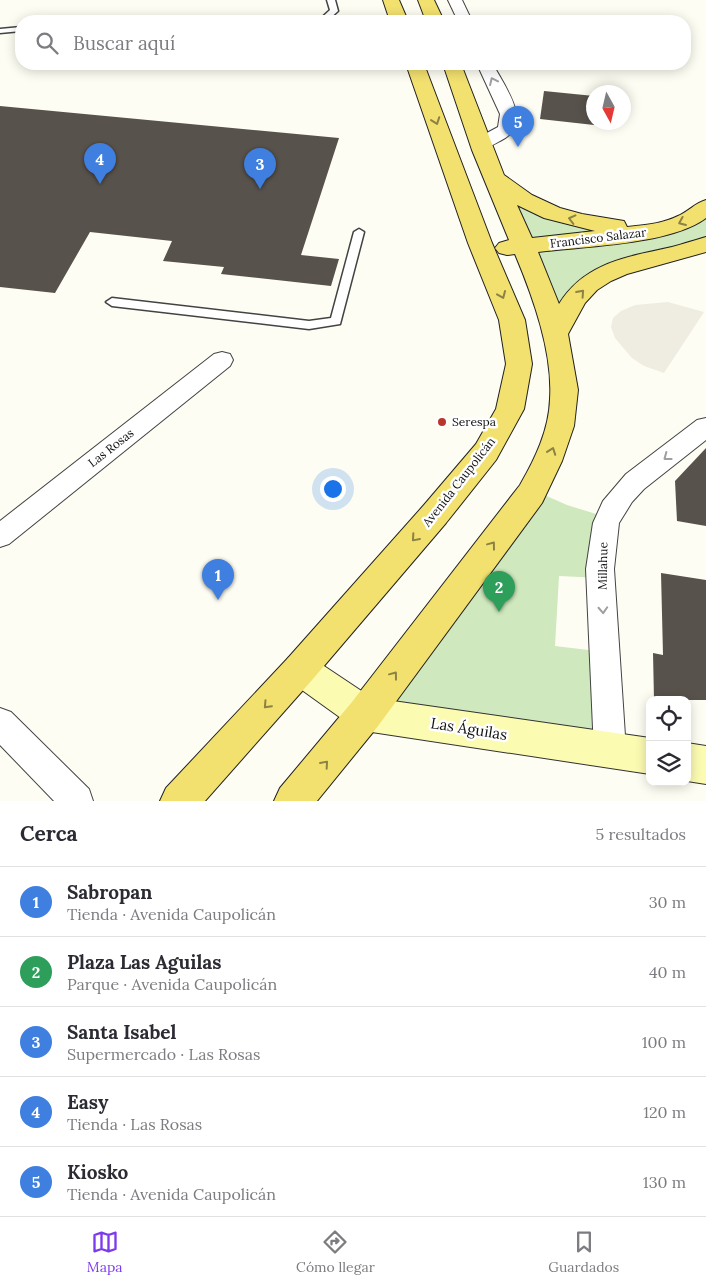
<!DOCTYPE html>
<html lang="es">
<head>
<meta charset="utf-8">
<style>
  body { margin:0; font-family:Lora,serif; background:#f7f7f7; color:#2b2b33 }
  .controls { position:absolute; right:15px; bottom:15px; display:grid; overflow:hidden; border-radius:10px; box-shadow:0 2px 12px #0003 }
  .controls button { width:45px; height:45px; display:grid; place-items:center; padding:0; border:0; border-bottom:1px solid #e1e1e2; background:#fff; color:#2b2b33; font:25px sans-serif }
  .compass { position:absolute; left:586px; top:85px; width:45px; height:45px; border-radius:50%; background:#fff; box-shadow:0 2px 12px #0003; rotate:172deg }
  .you { position:absolute; left:332px; top:488px; width:18px; height:18px; margin:-12px; border:4px solid #fff; border-radius:50%; background:#1a73e8; box-shadow:0 0 0 8px #1a73e833 }
  .badge { display:grid; place-items:center; width:32px; height:32px; border-radius:50%; background:#7c3aed; color:#fff; font-size:16px; font-weight:700 }
  .pin { position:absolute; translate:-50% -41px; filter:drop-shadow(0 1px 2px #0008) }
  .pin::after { content:''; position:absolute; top:26px; width:18px; height:15px; background:inherit; clip-path:polygon(0 0,100% 0,50% 100%) }
  .list { margin:0; padding:0; list-style:none }
  h2 { display:flex; justify-content:space-between; align-items:center; height:65px; margin:0; padding:0 20px; font-size:21px }
  h2 small { font-size:16px; font-weight:400; color:#7c7c81 }
  .list li { display:grid; grid-template-columns:32px 1fr auto; gap:15px; align-items:center; box-sizing:border-box; height:70px; padding:0 20px; border-top:1px solid #e1e1e2 }
  .list b { display:block; font-size:19px; white-space:nowrap }
  .list p { margin:0; font-size:16px; white-space:nowrap; color:#7c7c81 }
  .list em { font-size:16px; font-style:normal; color:#7c7c81 }
  .icon { flex:none; width:28px; height:28px; fill:none; stroke:currentColor; stroke-width:2; stroke-linecap:round; stroke-linejoin:round }
  .map { position:relative; flex:none; width:706px; height:801px; overflow:hidden }
  .search { position:absolute; background:#fff; box-shadow:0 2px 12px #0003; left:15px; right:15px; top:15px; height:55px; display:flex; align-items:center; gap:12px; box-sizing:border-box; padding:0 18px; border-radius:20px; color:#7c7c81; font-size:19px }
  .sheet { height:415px; background:#fff }
  nav { display:flex; justify-content:space-around; align-items:center; box-sizing:border-box; height:70px; border-top:1px solid #e1e1e2; background:#fff; font-size:14px; color:#7c7c81 }
  nav a { display:grid; justify-items:center; gap:2px }
  nav .on { color:#7c3aed }
  .map>svg:first-child { display:block }
  .green { fill:#cfe8bd }
  .plaza { fill:#efede1 }
  .building { fill:#58524c }
  .lines { fill:none; stroke-linecap:round; stroke-linejoin:round }
  .service-casing { stroke:#434343; stroke-width:3 }
  .minor-casing { stroke:#434343; stroke-width:2 }
  .secondary-casing { stroke:#323232; stroke-width:2 }
  .primary-casing { stroke:#212121; stroke-width:2 }
  .service { fill:#fff; fill-rule:evenodd }
  .minor { fill:#fff; fill-rule:evenodd }
  .secondary { fill:#fbfbb1; fill-rule:evenodd }
  .primary { fill:#f2e06f; fill-rule:evenodd }
  .oneway { stroke:#9f9f9f }
  .oneway2 { stroke:#8c8244 }
  .poi-dot { fill:#ba352d; stroke:#fff; stroke-width:2 }
  .labels { text-anchor:middle; stroke-width:5; stroke-linejoin:round; paint-order:stroke }
  .street-label { font-size:12px; fill:#101010; stroke:#fff }
  .poi-label { font-size:12px; fill:#101010; stroke:#fff; text-anchor:start }
  .near-street-label { font-size:15px; fill:#101010; stroke:#fff }
</style>
</head>
<body>
<div class="map">
<svg width="706" height="801" viewBox="0 0 706 801">
  <rect width="100%" height="100%" fill="#fefdf3"/>
  <g class="green">
    <path d="M494 178 591 224 655 231 706 207V244L603 274 555 334Z"/>
    <path d="M533 490 567 505 609 518 601 578 559 576 555 646 605 652 610 751 365 714Z"/>
  </g>
  <path class="plaza" d="M668 302 704 312 664 373 644 366 632 358 615 338 611 327 613 318 621 311 635 305Z"/>
  <g class="building">
    <path d="M544 91 594 96V125L540 119Z"/>
    <path d="M0 106 339 138 301 255 339 259 331 286 221 274 224 267 163 261 172 241 90 232 55 293 0 287Z"/>
    <path d="M706 448V526L677 521 675 481Z"/>
    <path d="M661 573 706 580V700H654L653 653 663 655Z"/>
  </g>
  <g class="lines">
    <g class="service-casing">
      <g id="service">
        <path d="M327 0H335L338 11 327 21H318L330 10Z"/>
        <path d="M117 17 138 19 142 21H92L96 19Z"/>
        <path d="M21 27V31L0 33V29Z"/>
        <path d="M359 229 364 232 340 324 309 329 112 306 106 302 112 298 309 321 331 318 354 232Z"/>
      </g>
    </g>
    <g class="minor-casing">
      <g id="minor">
        <path d="M448 0H462L472 21H458Z"/>
        <path d="M477 64H493C505 88 535 124 500 141 491 146 484 150 474 148L471 144 474 140 498 127 500 114Z"/>
        <path d="M222 352 230 354 233 360 230 366 9 544 0 547V521L214 354Z"/>
        <path d="M706 418V440L644 489 632 502 619 523 614 569 626 751 621 762 610 767 599 762 594 751 586 569 593 523 603 501 626 474 697 420Z"/>
        <path d="M0 708 11 712 89 789 93 801H54L0 745Z"/>
      </g>
    </g>
    <g class="secondary-casing">
      <g id="secondary">
        <path d="M300 653 312 658 372 698 650 738V774L365 731 352 726 288 680 283 669 288 658Z"/>
        <path d="M687 743 706 746V784L687 781Z"/>
      </g>
    </g>
    <g class="primary-casing">
      <g id="primary">
        <path d="M383 0H399L408 21H390Z"/>
        <path d="M418 0H434L444 21H426Z"/>
        <path d="M406 64H424L492 243 525 320 532 364 524 409 496 460 446 523 312 680 205 801H160L166 788 288 658 424 505 476 444 496 409 506 364 499 320 468 243Z"/>
        <path d="M443 64H461L504 175 532 195 560 208 582 214 624 221 627 227C644 225 662 224 678 216 688 212 695 203 706 200V218C670 245 584 246 538 252L559 304C585 262 628 257 672 247 684 244 695 240 706 237V252L627 274 611 281 597 290 585 303 568 334 578 390 574 426 562 461 542 503 378 726 317 801H274L280 788 352 702 520 485C535 459 549 430 550 399 553 352 533 297 515 254L507 255 499 253 495 248 499 243 509 240 472 150ZM517 205 544 218 595 231 532 238Z"/>
      </g>
    </g>
    <use href="#service" class="service"/>
    <use href="#minor" class="minor"/>
    <use href="#secondary" class="secondary"/>
    <use href="#primary" class="primary"/>
  </g>
  <defs><path id="oneway-chevron" d="M-2-3.5L2.5 0L-2 3.5" fill="none" stroke-width="1.6" stroke-linecap="round" stroke-linejoin="round" transform="scale(1.25)"/></defs>
  <g class="oneway">
    <use href="#oneway-chevron" transform="translate(493 81) rotate(-115)"/>
    <use href="#oneway-chevron" transform="translate(667 457) rotate(143)"/>
    <use href="#oneway-chevron" transform="translate(603 610) rotate(87)"/>
  </g>
  <g class="oneway2">
    <use href="#oneway-chevron" transform="translate(436 121) rotate(70)"/>
    <use href="#oneway-chevron" transform="translate(572 219) rotate(-166)"/>
    <use href="#oneway-chevron" transform="translate(682 222) rotate(157)"/>
    <use href="#oneway-chevron" transform="translate(581 293) rotate(-48)"/>
    <use href="#oneway-chevron" transform="translate(502 295) rotate(67)"/>
    <use href="#oneway-chevron" transform="translate(552 451) rotate(-70)"/>
    <use href="#oneway-chevron" transform="translate(415 538) rotate(131)"/>
    <use href="#oneway-chevron" transform="translate(492 545) rotate(-53)"/>
    <use href="#oneway-chevron" transform="translate(394 675) rotate(-53)"/>
    <use href="#oneway-chevron" transform="translate(267 705) rotate(133)"/>
    <use href="#oneway-chevron" transform="translate(325 764) rotate(-49)"/>
  </g>
  <circle class="poi-dot" cx="442" cy="422" r="5"/>
  <g class="labels">
    <g class="street-label">
      <text transform="translate(598 238) rotate(-7)" y="4">Francisco Salazar</text>
      <text transform="translate(111 448) rotate(-38)" y="4">Las Rosas</text>
      <text transform="translate(459 482) rotate(-52)" y="4">Avenida Caupolicán</text>
      <text transform="translate(603 566) rotate(-89)" y="4">Millahue</text>
    </g>
    <g class="poi-label">
      <text x="452" y="426">Serespa</text>
    </g>
    <g class="near-street-label">
      <text transform="translate(469 729) rotate(9)" y="5">Las Águilas</text>
    </g>
  </g>
</svg>
<div class="controls">
<button><svg class="icon" aria-label="locate" viewBox="0 0 24 24"><circle cx="12" cy="12" r="6"/><path d="M12 2v4M12 18v4M2 12h4M18 12h4"/></svg></button>
<button><svg class="icon" aria-label="layers" viewBox="0 0 24 24"><path d="M12 4l9 5-9 5-9-5zM3 14l9 5 9-5"/></svg></button>
</div>
<svg class="compass" viewBox="-18 -18 36 36"><path d="M0-13l5 13h-10z" fill="#e53935"/><path d="M0 13l5-13h-10z" fill="#7c7c81"/></svg>
<div class="you"></div>
<div class="pin badge" style="left:218px;top:600px;background:#3f7fe0">1</div>
<div class="pin badge" style="left:499px;top:612px;background:#2e9e5b">2</div>
<div class="pin badge" style="left:260px;top:189px;background:#3f7fe0">3</div>
<div class="pin badge" style="left:100px;top:184px;background:#3f7fe0">4</div>
<div class="pin badge" style="left:518px;top:147px;background:#3f7fe0">5</div>
<div class="search"><svg class="icon" aria-label="search" viewBox="0 0 24 24"><circle cx="10" cy="10" r="6"/><path d="M15 15l6 6"/></svg>Buscar aquí</div>
</div>
<section class="sheet">
<h2>Cerca<small>5 resultados</small></h2>
<ul class="list">
<li><span class="badge" style="background:#3f7fe0">1</span><div><b>Sabropan</b><p>Tienda · Avenida Caupolicán</p></div><em>30 m</em></li>
<li><span class="badge" style="background:#2e9e5b">2</span><div><b>Plaza Las Aguilas</b><p>Parque · Avenida Caupolicán</p></div><em>40 m</em></li>
<li><span class="badge" style="background:#3f7fe0">3</span><div><b>Santa Isabel</b><p>Supermercado · Las Rosas</p></div><em>100 m</em></li>
<li><span class="badge" style="background:#3f7fe0">4</span><div><b>Easy</b><p>Tienda · Las Rosas</p></div><em>120 m</em></li>
<li><span class="badge" style="background:#3f7fe0">5</span><div><b>Kiosko</b><p>Tienda · Avenida Caupolicán</p></div><em>130 m</em></li>
</ul>
</section>
<nav>
<a class="on"><svg class="icon" aria-label="map" viewBox="0 0 24 24"><path d="M3 6l6-2 6 2 6-2v14l-6 2-6-2-6 2zM9 4v14M15 6v14"/></svg>Mapa</a>
<a><svg class="icon" aria-label="directions" viewBox="0 0 24 24"><path d="M12 3l9 9-9 9-9-9zM9 14v-3h6M13 9l2 2-2 2"/></svg>Cómo llegar</a>
<a><svg class="icon" aria-label="saved" viewBox="0 0 24 24"><path d="M7 4h10v16l-5-4-5 4z"/></svg>Guardados</a>
</nav>
</body>
</html>
